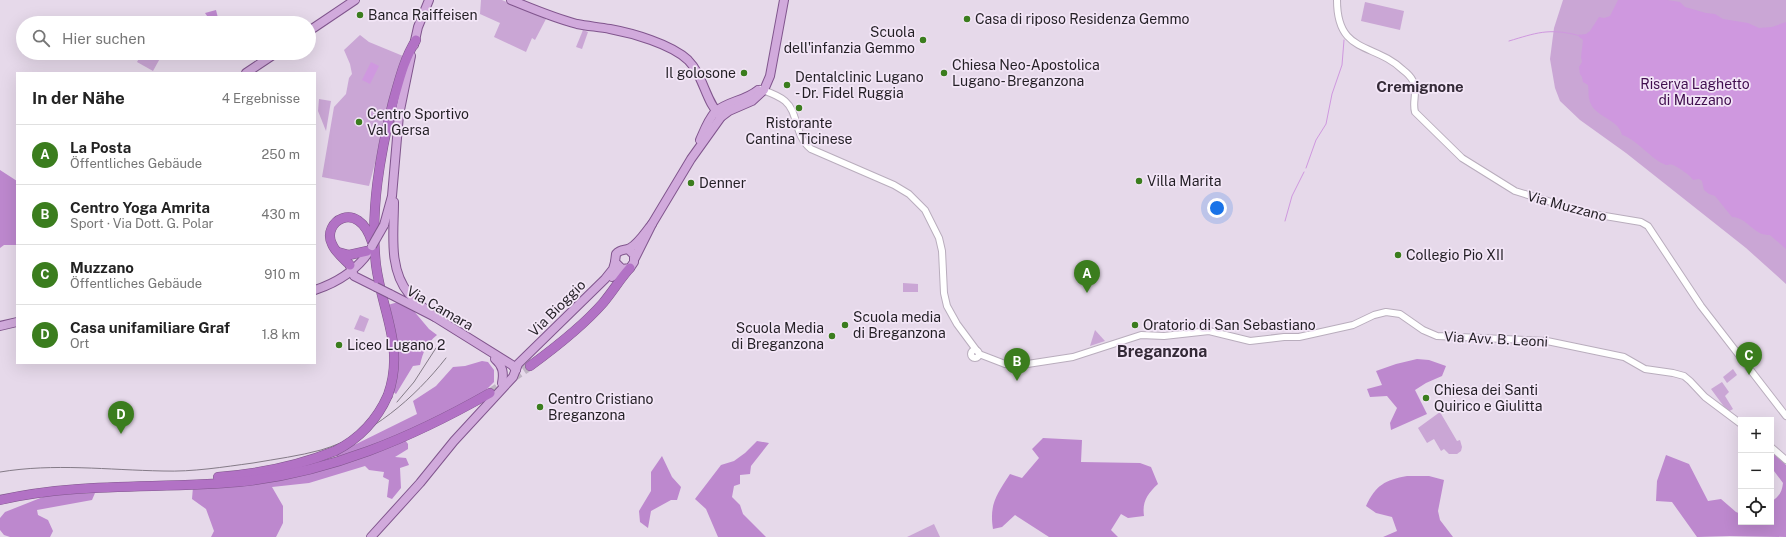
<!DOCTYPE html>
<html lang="de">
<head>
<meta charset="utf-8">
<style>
  body { margin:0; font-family:"Public Sans",sans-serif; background:#f2f2f2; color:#222 }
  .controls { position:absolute; right:12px; bottom:12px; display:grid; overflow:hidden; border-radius:0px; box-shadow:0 4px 16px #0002 }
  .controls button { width:36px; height:36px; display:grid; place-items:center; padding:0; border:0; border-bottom:1px solid #e0e0e0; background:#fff; color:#222; font:20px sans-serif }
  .you { position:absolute; left:1217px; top:208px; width:14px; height:14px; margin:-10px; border:3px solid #fff; border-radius:50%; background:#1a73e8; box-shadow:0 0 0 6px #1a73e833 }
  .badge { display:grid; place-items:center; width:26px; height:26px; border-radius:50%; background:#3b7d1e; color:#fff; font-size:13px; font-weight:700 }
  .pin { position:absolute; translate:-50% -33px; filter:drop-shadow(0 1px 2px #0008) }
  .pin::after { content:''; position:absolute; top:21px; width:14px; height:12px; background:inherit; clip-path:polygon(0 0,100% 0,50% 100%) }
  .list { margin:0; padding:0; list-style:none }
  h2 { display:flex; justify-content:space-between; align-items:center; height:52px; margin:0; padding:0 16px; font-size:17px }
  h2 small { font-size:13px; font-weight:400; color:#767676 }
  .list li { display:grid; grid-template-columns:26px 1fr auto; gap:12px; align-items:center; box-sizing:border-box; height:60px; padding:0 16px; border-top:1px solid #e0e0e0 }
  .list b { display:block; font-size:15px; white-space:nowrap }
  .list p { margin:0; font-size:13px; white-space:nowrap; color:#767676 }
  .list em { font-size:13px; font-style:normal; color:#767676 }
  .icon { flex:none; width:22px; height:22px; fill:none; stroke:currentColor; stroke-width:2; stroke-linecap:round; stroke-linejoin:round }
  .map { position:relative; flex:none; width:1786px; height:537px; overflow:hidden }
  .search { position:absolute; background:#fff; box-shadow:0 4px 16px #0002; left:16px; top:16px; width:300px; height:44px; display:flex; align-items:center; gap:10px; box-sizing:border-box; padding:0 14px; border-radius:22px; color:#767676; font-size:15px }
  .panel { position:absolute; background:#fff; box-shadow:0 4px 16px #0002; left:16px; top:72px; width:300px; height:292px; border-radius:0px }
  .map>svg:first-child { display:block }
  .green { fill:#caa6d5 }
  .forest { fill:#bd88ce }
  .water { fill:#cf98df }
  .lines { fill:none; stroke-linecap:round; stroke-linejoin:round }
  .stream { stroke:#cf98df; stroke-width:1 }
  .highway-tunnel { stroke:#bfb4c3; stroke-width:9; stroke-dasharray:9 4.5; stroke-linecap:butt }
  .minor-casing { stroke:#b9adbd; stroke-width:8 }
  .major-casing { stroke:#80558d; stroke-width:10 }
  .highway-casing { stroke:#80558d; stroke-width:10 }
  .minor { stroke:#fff; stroke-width:6 }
  .major { stroke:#d1aadc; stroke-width:8 }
  .highway { stroke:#b272c5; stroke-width:9 }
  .rail { stroke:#847b87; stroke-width:1 }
  .major-bridge-casing { stroke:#80558d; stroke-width:10; stroke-linecap:butt }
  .highway-bridge-casing { stroke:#80558d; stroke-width:10; stroke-linecap:butt }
  .major-bridge { stroke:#d1aadc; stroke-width:8 }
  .highway-bridge { stroke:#b272c5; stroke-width:9 }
  .poi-dot { fill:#3b7d1e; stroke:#f3e6f7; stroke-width:1.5 }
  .labels { text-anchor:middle; stroke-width:3.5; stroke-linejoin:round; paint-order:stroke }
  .poi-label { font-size:14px; fill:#231f25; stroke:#f3e6f7; text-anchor:start }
  .park-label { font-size:14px; fill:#400e4e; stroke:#f3e6f7 }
  .street-label { font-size:14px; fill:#231f25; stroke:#f3e6f7 }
  .neighbourhood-label { font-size:15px; font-weight:bold; fill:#342a37; stroke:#f3e6f7 }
  .quarter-label { font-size:16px; font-weight:bold; fill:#342a37; stroke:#f3e6f7 }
</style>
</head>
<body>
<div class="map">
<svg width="1786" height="537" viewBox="0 0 1786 537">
  <rect width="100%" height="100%" fill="#e6d9ea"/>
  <g class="green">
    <path d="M481 0H502L546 19 535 40 532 38 526 52 494 37 500 23 480 14Z"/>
    <path d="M1563 0H1786V284L1746 248 1626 153 1580 120 1560 101 1555 88 1550 59 1554 28Z"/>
    <path d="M1365 2 1404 11 1400 30 1361 21Z"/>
    <path d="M583 30 588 32 582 49 576 47Z"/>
    <path d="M360 35 369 42 403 56 369 186 322 177 334 107 346 94 349 78 352 74 350 64 344 50Z"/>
    <path d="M142 53H163L153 71 137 62Z"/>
    <path d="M319 99 331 101 326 131 318 111Z"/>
    <path d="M903 283 918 284V292H903Z"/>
    <path d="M360 315 369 319 364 332 354 329Z"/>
    <path d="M1095 330 1105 341 1090 346Z"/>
    <path d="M1733 369 1737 375 1727 383 1723 377Z"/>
    <path d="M1722 382 1729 392 1725 396 1733 409 1728 412 1711 389Z"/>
    <path d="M1440 412 1457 441 1460 440 1462 447 1461 451 1457 454H1449L1444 449 1441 451 1434 439 1427 443 1418 428Z"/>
    <path d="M934 524 940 537H907Z"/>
  </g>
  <g class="forest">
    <path d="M216 10 218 18 212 23 205 13Z"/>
    <path d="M0 170 17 181V245H4L0 248Z"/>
    <path d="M398 302 413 310 429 329 437 335C426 344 423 352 420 365L413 366 396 394 392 391 388 305Z"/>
    <path d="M1417 359 1429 360 1446 366 1442 376 1426 383 1415 390 1427 414 1391 430 1390 423 1397 408 1387 396 1370 397 1367 389 1382 385 1376 371 1396 364Z"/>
    <path d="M482 361 488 362 494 370V382L486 390 470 400 447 413 380 444 337 457 336 454 417 414 413 401 436 386 453 367 465 366Z"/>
    <path d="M1043 438 1082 440 1081 462 1140 463 1151 467 1158 484C1147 494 1142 502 1144 516L1128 518 1121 514 1111 530 1118 537H1049L1015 515 1002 527 993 529C989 504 997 494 1010 474L1022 478 1039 458 1032 449Z"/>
    <path d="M405 440 408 444V449L395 457 406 458 409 465 400 468 401 488 392 499 387 497 389 480 383 477 384 472 369 470 365 466 309 483 272 487 283 506V523L276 537H211L214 531 206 509 192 499 193 487 271 480Z"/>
    <path d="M757 441 769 443 751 466 750 474 740 475V484L734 486 732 497 740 505 743 514 766 537H718L706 509 695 499 721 465 734 461 745 453Z"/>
    <path d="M1771 451 1786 465V537L1730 536 1697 537 1672 502 1656 501 1657 481 1666 455 1689 464 1708 501 1721 499 1736 512 1741 514V522H1771V502C1779 497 1782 492 1783 483L1771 467Z"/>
    <path d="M662 456 672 477 681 487 677 500H671L651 511 648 528 640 522 639 511 651 491V472Z"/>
    <path d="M1407 476H1429L1444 480 1438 511 1440 520 1453 537H1383L1397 531 1392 517 1376 513 1366 506C1376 485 1385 480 1407 476Z"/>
    <path d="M95 493 92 500 37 510 38 515 48 520 53 531 50 537H10L4 535 0 530V518L5 512 48 495Z"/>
  </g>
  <g class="water">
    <path d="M1618 0H1667L1680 2 1685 7 1706 13 1715 14 1723 19 1748 23 1759 28 1772 27 1786 22V249L1770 235C1753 236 1749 218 1732 217L1715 196 1709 194 1704 190 1702 181 1699 179 1693 180C1690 175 1678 167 1673 165 1670 164 1669 165 1666 165 1652 160 1635 138 1622 135 1618 117 1592 118 1589 98 1588 94 1589 89 1588 85L1583 82 1582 77 1580 74 1579 67 1582 62 1581 57 1583 40 1577 35 1586 34 1590 31 1599 17 1604 18 1610 16Z"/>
    <path d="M371 62 379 66 370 84 362 80Z"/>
  </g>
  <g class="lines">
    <g class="stream">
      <path d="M1509 41C1536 33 1548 28 1577 35"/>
      <path d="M1306 168 1316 140 1326 124 1332 94 1342 65 1344 40"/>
      <path d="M1285 221 1292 196 1304 172"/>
    </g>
    <path class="highway-tunnel" d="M490 393 530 366"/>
    <g class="minor-casing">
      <g id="minor">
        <path d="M1337 0C1337 55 1374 42 1403 70 1407 73 1411 77 1413 81 1418 91 1412 102 1415 112L1462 158 1515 191 1587 213 1641 222 1648 226 1701 306 1786 416"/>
        <path d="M760 89C768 92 778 95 785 101 799 113 794 136 811 149L894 185 909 194 925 210 939 238 942 251 944 293 947 306 957 324 977 351"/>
        <circle cx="975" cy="354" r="4"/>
        <path d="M979 354 1005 364 1021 365 1073 357 1141 335 1164 336 1209 331 1250 341 1284 337H1299L1353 325 1374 315 1386 312 1400 314 1423 330 1437 336 1547 341 1624 357 1645 369 1673 373 1684 376 1690 381 1705 397 1741 424"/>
        <path d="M1771 447 1786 460"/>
      </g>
    </g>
    <g class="major-casing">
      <g id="major">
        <path d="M511 0C533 9 554 18 577 24 587 26 599 27 610 29 632 33 671 44 688 60 704 76 705 101 721 117"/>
        <path d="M309 31 355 0"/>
        <path d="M414 45 418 27 429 0"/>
        <path d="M246 73 276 53"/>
        <path d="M700 140C704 131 708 120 715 112 727 101 745 101 758 90"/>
        <path d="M394 202C394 232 388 269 409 294 417 303 426 310 435 317"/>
        <path d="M652 224 691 159 721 117 729 111 752 101 764 90 770 76 784 0"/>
        <path d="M384 225 392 196 399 115 411 56"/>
        <path d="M628 249 634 255V262L630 268 622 269 615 262 616 254C621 248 625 251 630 248 639 243 646 231 652 224L635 258"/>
        <path d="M350 266 354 276 376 287"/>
        <path d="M612 277 622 269"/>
        <path d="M315 290C339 282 359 269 372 247"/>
        <path d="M390 294 435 317 512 365 516 370"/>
        <path d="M0 326 17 322"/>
        <path d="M495 359C503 366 504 373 502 383"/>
        <path d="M371 537 420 483 454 441 513 377 518 364 605 279 613 269 615 262"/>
      </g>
    </g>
    <g class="highway-casing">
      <g id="highway">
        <path d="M338 252 349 255 367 251"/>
        <path d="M350 265C344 259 335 252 332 244 321 222 358 198 372 242"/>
        <path d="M530 366C556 347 582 327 603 303 613 291 620 279 630 268"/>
        <path d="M388 395C405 347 382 312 376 265 370 210 380 155 393 102 399 81 404 59 416 40"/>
        <path d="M218 477C258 474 298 466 335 451"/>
        <path d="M0 500C78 482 159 489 238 482 329 473 411 438 490 393"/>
      </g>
    </g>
    <use href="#minor" class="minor"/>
    <use href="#major" class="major"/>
    <use href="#highway" class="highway"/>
    <g class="rail">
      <path d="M397 402 414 382 436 348"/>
      <path d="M0 472C54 463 108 470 163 471 193 472 223 467 253 463 276 459 299 456 321 450 371 435 414 399 446 358"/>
    </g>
    <g class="major-bridge-casing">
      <g id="major-bridge">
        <path d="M372 246 384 225"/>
        <path d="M376 287 390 294"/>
      </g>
    </g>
    <g class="highway-bridge-casing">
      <path id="highway-bridge" d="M335 451C359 439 377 420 388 395"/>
    </g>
    <use href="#major-bridge" class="major-bridge"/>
    <use href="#highway-bridge" class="highway-bridge"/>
  </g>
  <g class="poi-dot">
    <circle cx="360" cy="15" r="4"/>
    <circle cx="967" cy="19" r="4"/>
    <circle cx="923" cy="40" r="4"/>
    <circle cx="744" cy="73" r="4"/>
    <circle cx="944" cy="73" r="4"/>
    <circle cx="787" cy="85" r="4"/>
    <circle cx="799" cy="108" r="4"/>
    <circle cx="359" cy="122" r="4"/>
    <circle cx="1139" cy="181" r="4"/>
    <circle cx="691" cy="183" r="4"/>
    <circle cx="1398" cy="255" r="4"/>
    <circle cx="845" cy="325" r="4"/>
    <circle cx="1135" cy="325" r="4"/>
    <circle cx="832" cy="336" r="4"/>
    <circle cx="339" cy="345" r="4"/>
    <circle cx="1426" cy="398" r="4"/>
    <circle cx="540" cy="407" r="4"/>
  </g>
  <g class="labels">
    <g class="poi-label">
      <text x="368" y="20">Banca Raiffeisen</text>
      <text x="975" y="24">Casa di riposo Residenza Gemmo</text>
      <text x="915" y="37" text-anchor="end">Scuola<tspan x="915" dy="16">dell'infanzia Gemmo</tspan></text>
      <text x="952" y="70">Chiesa Neo-Apostolica<tspan x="952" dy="16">Lugano- Breganzona</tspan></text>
      <text x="736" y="78" text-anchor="end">Il golosone</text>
      <text x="795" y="82">Dentalclinic Lugano<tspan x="795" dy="16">- Dr. Fidel Ruggia</tspan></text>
      <text x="367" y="119">Centro Sportivo<tspan x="367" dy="16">Val Gersa</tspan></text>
      <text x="799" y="128" text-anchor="middle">Ristorante<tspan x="799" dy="16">Cantina Ticinese</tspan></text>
      <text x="1147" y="186">Villa Marita</text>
      <text x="699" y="188">Denner</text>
      <text x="1406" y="260">Collegio Pio XII</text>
      <text x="853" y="322">Scuola media<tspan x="853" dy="16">di Breganzona</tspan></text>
      <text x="1143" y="330">Oratorio di San Sebastiano</text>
      <text x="824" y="333" text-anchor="end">Scuola Media<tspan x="824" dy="16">di Breganzona</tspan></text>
      <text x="347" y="350">Liceo Lugano 2</text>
      <text x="1434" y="395">Chiesa dei Santi<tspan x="1434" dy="16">Quirico e Giulitta</tspan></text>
      <text x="548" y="404">Centro Cristiano<tspan x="548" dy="16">Breganzona</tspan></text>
    </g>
    <g class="park-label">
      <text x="1695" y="89">Riserva Laghetto<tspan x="1695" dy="16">di Muzzano</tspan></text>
    </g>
    <g class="street-label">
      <text transform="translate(1567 206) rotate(15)" y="5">Via Muzzano</text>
      <text transform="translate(440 308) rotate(30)" y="5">Via Camara</text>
      <text transform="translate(557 308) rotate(-45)" y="5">Via Bioggio</text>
      <text transform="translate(1496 339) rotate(3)" y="5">Via Avv. B. Leoni</text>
    </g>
    <g class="neighbourhood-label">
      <text x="1420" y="92">Cremignone</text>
    </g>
    <g class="quarter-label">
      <text x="1162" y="357">Breganzona</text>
    </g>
  </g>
</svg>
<div class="controls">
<button>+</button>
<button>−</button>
<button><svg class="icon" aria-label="locate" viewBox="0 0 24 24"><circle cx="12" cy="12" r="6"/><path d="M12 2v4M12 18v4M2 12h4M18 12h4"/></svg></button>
</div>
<div class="you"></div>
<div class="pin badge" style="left:1087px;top:293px">A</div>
<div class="pin badge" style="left:1017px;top:381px">B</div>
<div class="pin badge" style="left:1749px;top:375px">C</div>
<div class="pin badge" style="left:121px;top:434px">D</div>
<div class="search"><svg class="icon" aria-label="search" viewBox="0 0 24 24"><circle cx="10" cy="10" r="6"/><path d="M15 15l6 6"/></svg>Hier suchen</div>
<section class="panel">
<h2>In der Nähe<small>4 Ergebnisse</small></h2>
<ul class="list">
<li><span class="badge">A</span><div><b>La Posta</b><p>Öffentliches Gebäude</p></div><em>250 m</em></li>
<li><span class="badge">B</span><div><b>Centro Yoga Amrita</b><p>Sport · Via Dott. G. Polar</p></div><em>430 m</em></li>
<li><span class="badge">C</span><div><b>Muzzano</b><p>Öffentliches Gebäude</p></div><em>910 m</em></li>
<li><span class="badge">D</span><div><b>Casa unifamiliare Graf</b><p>Ort</p></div><em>1.8 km</em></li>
</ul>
</section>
</div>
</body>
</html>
